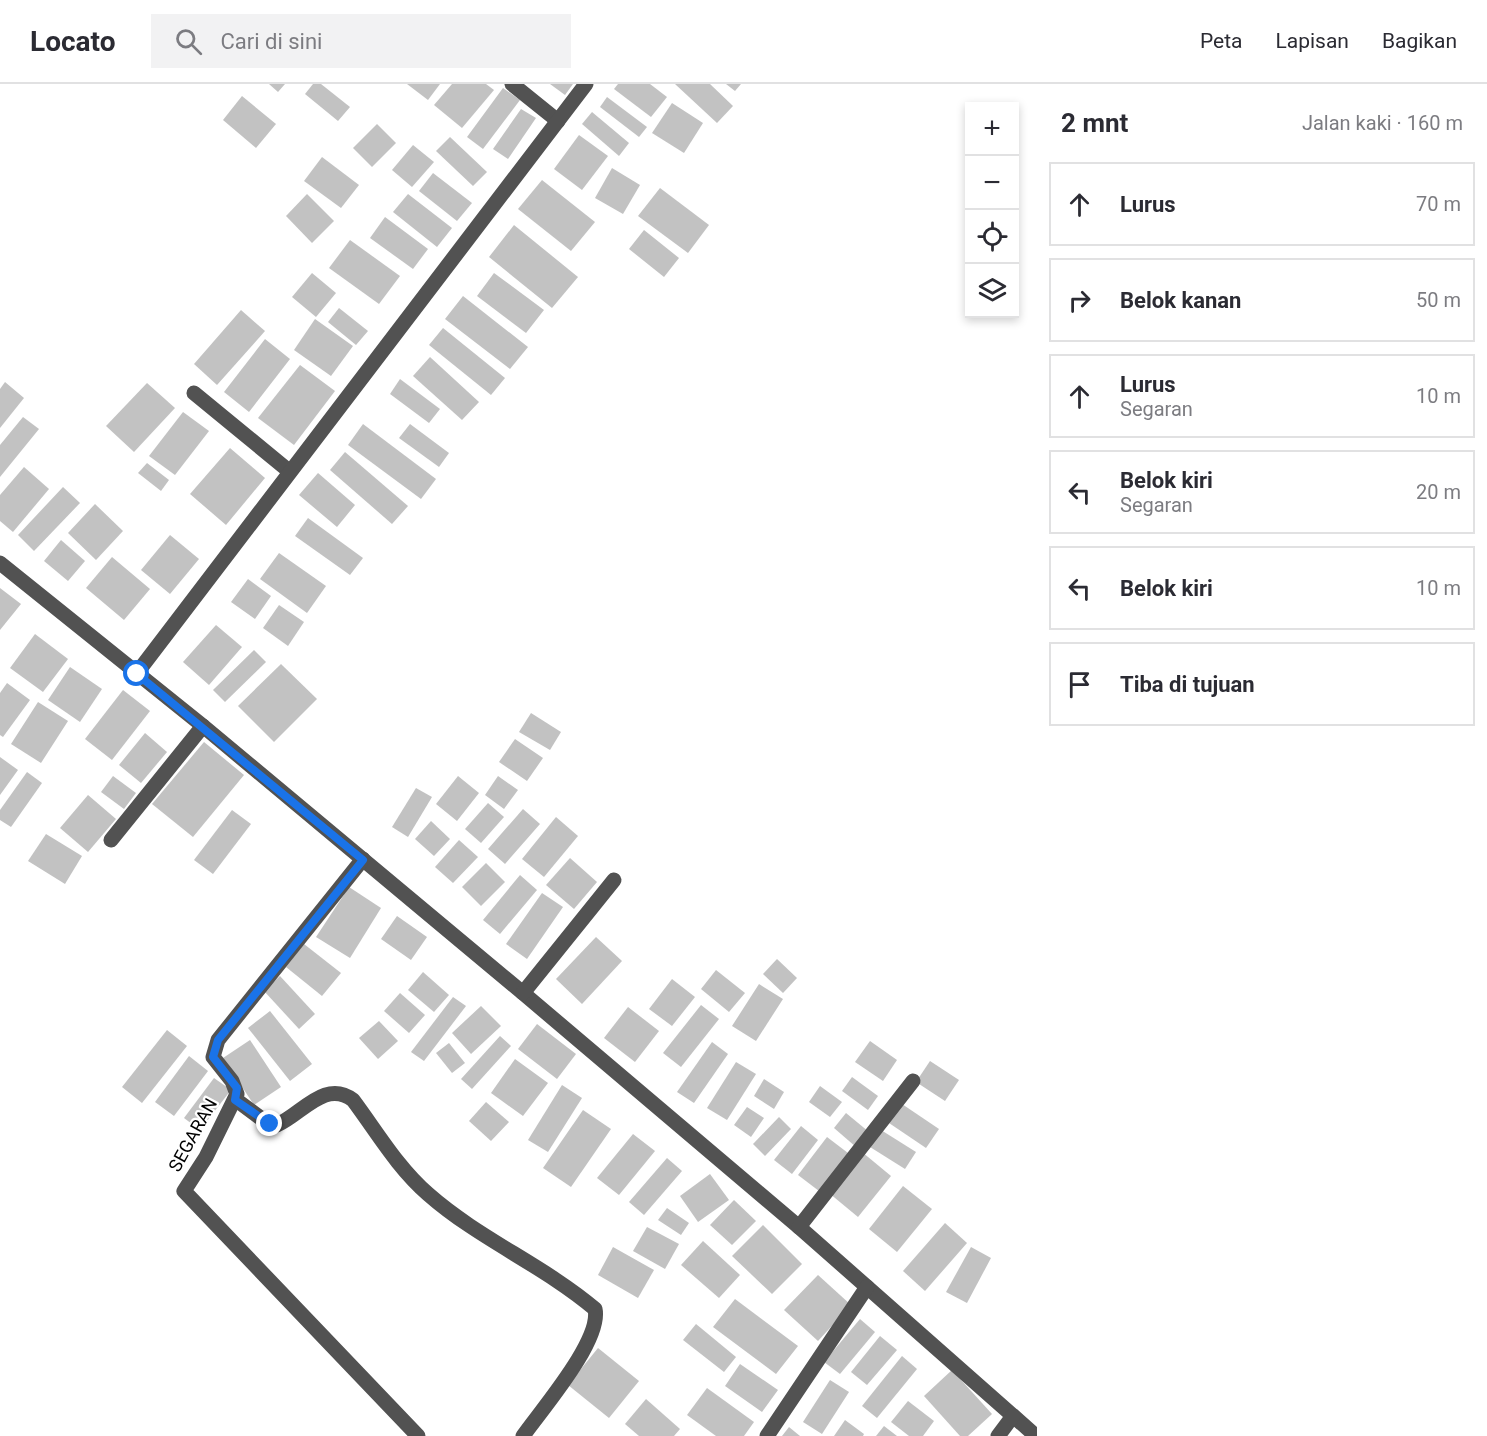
<!DOCTYPE html>
<html lang="id">
<head>
<meta charset="utf-8">
<style>
  body { margin:0; font-family:Roboto,sans-serif; background:#f2f2f3; color:#2b2b33 }
  .controls { position:absolute; right:18px; top:18px; display:grid; overflow:hidden; border-radius:0px; box-shadow:0 3px 9px #0003 }
  .controls button { width:54px; height:54px; display:grid; place-items:center; padding:0; border:0; border-bottom:2px solid #e1e1e2; background:#fff; color:#2b2b33; font:30px sans-serif }
  .stop { position:absolute; width:18px; height:18px; margin:-14px; border:4px solid #1a73e8; border-radius:50%; background:#fff }
  .stop.end { background:#1a73e8; border-color:#fff; box-shadow:0 2px 6px #0008 }
  .list { margin:0; padding:0; list-style:none }
  h2 { display:flex; justify-content:space-between; align-items:center; height:78px; margin:0; padding:0 24px; font-size:26px }
  h2 small { font-size:20px; font-weight:400; color:#7c7c81 }
  .list li { display:grid; grid-template-columns:39px 1fr auto; gap:18px; align-items:center; box-sizing:border-box; height:84px; margin:0 12px 12px; padding:0 12px; border:2px solid #e1e1e2; border-radius:0px }
  .list b { display:block; font-size:22px; white-space:nowrap }
  .list p { margin:0; font-size:20px; white-space:nowrap; color:#7c7c81 }
  .list em { font-size:20px; font-style:normal; color:#7c7c81 }
  .icon { flex:none; width:33px; height:33px; fill:none; stroke:currentColor; stroke-width:2; stroke-linecap:round; stroke-linejoin:round }
  .map { position:relative; flex:none; width:1037px; height:1352px; overflow:hidden }
  header { display:flex; align-items:center; gap:36px; box-sizing:border-box; height:84px; padding:0 30px; background:#fff; border-bottom:2px solid #e1e1e2 }
  header strong { font-size:28px }
  nav { display:flex; gap:33px; margin-inline-start:auto; font-size:21px }
  .search { width:420px; height:54px; background:#f2f2f3; display:flex; align-items:center; gap:15px; box-sizing:border-box; padding:0 21px; border-radius:0px; color:#7c7c81; font-size:22px }
  main { display:flex }
  aside { flex:1; background:#fff }
  .map>svg:first-child { display:block }
  .building { fill:#c2c2c2 }
  .lines { fill:none; stroke-linecap:round; stroke-linejoin:round }
  .minor { stroke:#525252; stroke-width:15 }
  .route { stroke:#1a73e8; stroke-width:8 }
  .labels { text-anchor:middle; stroke-width:4.5; stroke-linejoin:round; paint-order:stroke }
  .street-label { font-size:18px; fill:#000; stroke:#fff }
</style>
</head>
<body>
<header>
<strong>Locato</strong>
<div class="search"><svg class="icon" aria-label="search" viewBox="0 0 24 24"><circle cx="10" cy="10" r="6"/><path d="M15 15l6 6"/></svg>Cari di sini</div>
<nav><a>Peta</a><a>Lapisan</a><a>Bagikan</a></nav>
</header>
<main>
<div class="map">
<svg width="1037" height="1352" viewBox="0 0 1037 1352">
  <rect width="100%" height="100%" fill="#fff"/>
  <g class="building">
    <path d="M269 0H285L278 8Z"/>
    <path d="M313 0H321L350 23 338 37 305 10Z"/>
    <path d="M407 0H440L428 16Z"/>
    <path d="M452 0H486L494 6 462 44 434 21Z"/>
    <path d="M550 0H573L565 11Z"/>
    <path d="M618 0H650L667 13 651 33 614 5Z"/>
    <path d="M675 0H710L733 22 717 39Z"/>
    <path d="M726 0H741L735 7Z"/>
    <path d="M503 4 520 16 483 65 467 53Z"/>
    <path d="M242 12 276 40 256 64 223 36Z"/>
    <path d="M607 13 647 43 639 53 600 23Z"/>
    <path d="M672 19 703 39 684 69 652 49Z"/>
    <path d="M521 25 536 34 508 75 493 65Z"/>
    <path d="M592 28 629 59 619 72 582 40Z"/>
    <path d="M377 40 396 59 372 83 353 64Z"/>
    <path d="M579 51 608 72 582 106 554 85Z"/>
    <path d="M450 53 487 88 473 102 436 67Z"/>
    <path d="M413 61 434 78 412 103 392 86Z"/>
    <path d="M322 73 359 101 341 124 304 97Z"/>
    <path d="M612 84 640 101 623 130 595 114Z"/>
    <path d="M433 89 472 119 457 137 419 107Z"/>
    <path d="M542 96 595 138 571 167 518 125Z"/>
    <path d="M660 104 709 141 688 169 638 132Z"/>
    <path d="M307 110 334 137 312 159 286 132Z"/>
    <path d="M408 110 452 144 437 163 393 128Z"/>
    <path d="M385 133 428 165 413 185 370 154Z"/>
    <path d="M514 141 578 193 552 224 489 173Z"/>
    <path d="M644 146 679 174 664 193 629 165Z"/>
    <path d="M350 156 400 192 379 220 329 184Z"/>
    <path d="M312 189 336 209 316 233 292 213Z"/>
    <path d="M494 189 544 226 526 249 477 212Z"/>
    <path d="M463 212 528 263 510 285 445 235Z"/>
    <path d="M339 224 368 247 356 261 328 238Z"/>
    <path d="M241 226 265 247 217 301 194 280Z"/>
    <path d="M315 235 353 262 331 292 294 266Z"/>
    <path d="M443 244 505 294 491 311 429 261Z"/>
    <path d="M265 255 290 275 249 328 224 308Z"/>
    <path d="M430 273 479 318 462 336 413 292Z"/>
    <path d="M300 281 335 307 294 361 258 334Z"/>
    <path d="M400 295 440 325 429 339 390 310Z"/>
    <path d="M5 298 24 314 0 344V305Z"/>
    <path d="M147 299 175 324 134 368 106 342Z"/>
    <path d="M183 328 209 347 175 391 149 372Z"/>
    <path d="M23 333 39 345 0 393V361Z"/>
    <path d="M363 340 436 395 421 415 348 361Z"/>
    <path d="M410 340 449 369 439 383 399 354Z"/>
    <path d="M230 364 265 394 226 441 190 410Z"/>
    <path d="M345 368 408 422 392 440 330 386Z"/>
    <path d="M147 379 169 396 161 407 138 389Z"/>
    <path d="M24 383 49 405 13 448 0 437V411Z"/>
    <path d="M318 389 355 421 337 443 299 411Z"/>
    <path d="M63 403 80 419 34 467 18 451Z"/>
    <path d="M95 420 123 447 96 476 68 449Z"/>
    <path d="M308 434 363 474 350 491 295 452Z"/>
    <path d="M170 451 199 475 170 510 141 486Z"/>
    <path d="M61 456 85 477 68 497 44 477Z"/>
    <path d="M279 469 326 502 307 529 260 495Z"/>
    <path d="M112 473 150 505 124 536 86 504Z"/>
    <path d="M248 495 271 512 255 535 231 518Z"/>
    <path d="M0 504 21 520 0 546Z"/>
    <path d="M279 521 304 538 288 562 263 544Z"/>
    <path d="M216 541 242 563 209 601 183 578Z"/>
    <path d="M35 550 68 575 43 608 10 584Z"/>
    <path d="M254 566 266 578 225 618 213 606Z"/>
    <path d="M281 580 317 615 274 658 238 622Z"/>
    <path d="M70 583 102 605 80 638 48 616Z"/>
    <path d="M7 599 30 616 3 653 0 651V609Z"/>
    <path d="M123 606 150 627 112 676 85 655Z"/>
    <path d="M38 618 68 637 41 679 11 660Z"/>
    <path d="M531 629 561 648 550 666 519 648Z"/>
    <path d="M145 649 167 668 141 699 119 681Z"/>
    <path d="M515 655 543 674 527 697 499 678Z"/>
    <path d="M204 658 244 691 193 753 152 720Z"/>
    <path d="M0 673 18 686 0 711Z"/>
    <path d="M27 688 42 699 11 743 0 736V726Z"/>
    <path d="M113 692 136 709 124 725 101 708Z"/>
    <path d="M458 692 479 709 457 737 436 720Z"/>
    <path d="M498 692 518 706 504 725 485 711Z"/>
    <path d="M416 704 432 713 408 753 392 743Z"/>
    <path d="M88 711 116 735 88 768 60 744Z"/>
    <path d="M488 719 504 733 481 759 465 745Z"/>
    <path d="M523 725 540 740 505 780 488 765Z"/>
    <path d="M232 726 251 740 213 790 194 776Z"/>
    <path d="M556 733 578 752 544 793 522 775Z"/>
    <path d="M431 737 450 755 434 772 415 755Z"/>
    <path d="M46 750 82 772 65 800 28 777Z"/>
    <path d="M459 756 478 773 453 799 435 783Z"/>
    <path d="M570 774 597 798 574 825 546 801Z"/>
    <path d="M486 779 505 798 481 822 462 803Z"/>
    <path d="M520 791 537 806 500 850 483 836Z"/>
    <path d="M349 803 381 824 350 874 316 853Z"/>
    <path d="M542 809 563 823 527 875 506 860Z"/>
    <path d="M397 832 427 853 411 876 381 855Z"/>
    <path d="M596 853 622 877 582 920 556 895Z"/>
    <path d="M304 860 341 889 322 912 286 883Z"/>
    <path d="M777 875 797 894 783 909 763 890Z"/>
    <path d="M716 886 745 909 729 928 701 905Z"/>
    <path d="M423 888 449 911 434 928 408 906Z"/>
    <path d="M280 892 315 930 299 945 264 907Z"/>
    <path d="M672 895 695 913 672 942 649 925Z"/>
    <path d="M759 900 783 915 756 957 732 942Z"/>
    <path d="M400 909 425 931 409 949 384 927Z"/>
    <path d="M453 913 466 922 424 977 411 968Z"/>
    <path d="M701 921 719 935 681 983 663 969Z"/>
    <path d="M481 922 501 942 471 970 452 949Z"/>
    <path d="M628 923 659 947 635 978 604 954Z"/>
    <path d="M270 927 312 980 290 997 248 944Z"/>
    <path d="M379 937 398 957 378 975 359 954Z"/>
    <path d="M537 940 576 970 557 995 518 965Z"/>
    <path d="M167 946 187 962 142 1019 122 1003Z"/>
    <path d="M500 952 511 962 472 1005 461 995Z"/>
    <path d="M250 956 281 1003 254 1021 223 974Z"/>
    <path d="M870 957 897 976 883 997 855 978Z"/>
    <path d="M712 958 728 970 694 1019 677 1008Z"/>
    <path d="M449 959 465 979 452 989 436 969Z"/>
    <path d="M189 972 208 987 174 1032 155 1018Z"/>
    <path d="M515 975 548 999 523 1032 491 1009Z"/>
    <path d="M930 977 959 996 945 1017 916 998Z"/>
    <path d="M736 978 756 990 727 1036 707 1024Z"/>
    <path d="M852 993 878 1012 868 1026 842 1007Z"/>
    <path d="M214 994 231 1006 200 1046 184 1034Z"/>
    <path d="M764 995 784 1008 774 1025 754 1012Z"/>
    <path d="M562 1001 582 1014 548 1068 528 1056Z"/>
    <path d="M820 1002 842 1018 830 1033 809 1018Z"/>
    <path d="M486 1018 509 1038 491 1057 469 1037Z"/>
    <path d="M902 1020 939 1045 926 1064 889 1039Z"/>
    <path d="M747 1023 764 1034 751 1053 734 1041Z"/>
    <path d="M583 1026 611 1045 571 1103 543 1084Z"/>
    <path d="M846 1029 869 1048 856 1063 834 1044Z"/>
    <path d="M779 1033 791 1045 765 1072 753 1060Z"/>
    <path d="M801 1042 818 1056 792 1090 774 1076Z"/>
    <path d="M881 1046 916 1068 905 1085 870 1063Z"/>
    <path d="M633 1050 655 1067 619 1111 597 1094Z"/>
    <path d="M827 1053 848 1069 819 1107 798 1091Z"/>
    <path d="M862 1068 891 1092 858 1133 829 1109Z"/>
    <path d="M667 1074 682 1087 644 1131 629 1118Z"/>
    <path d="M710 1090 729 1116 698 1138 680 1112Z"/>
    <path d="M903 1102 932 1125 897 1168 869 1145Z"/>
    <path d="M734 1116 756 1137 732 1161 710 1141Z"/>
    <path d="M667 1124 689 1139 681 1151 658 1136Z"/>
    <path d="M945 1139 967 1159 925 1207 903 1187Z"/>
    <path d="M763 1141 802 1180 772 1210 732 1172Z"/>
    <path d="M647 1143 679 1160 665 1185 633 1167Z"/>
    <path d="M703 1157 740 1191 719 1214 681 1181Z"/>
    <path d="M613 1163 654 1186 638 1214 598 1191Z"/>
    <path d="M971 1163 991 1174 967 1219 946 1208Z"/>
    <path d="M818 1191 851 1221 818 1257 784 1226Z"/>
    <path d="M735 1215 798 1262 776 1290 713 1243Z"/>
    <path d="M860 1235 875 1248 840 1290 824 1278Z"/>
    <path d="M696 1240 736 1273 724 1288 683 1256Z"/>
    <path d="M880 1252 897 1266 867 1301 851 1288Z"/>
    <path d="M598 1264 639 1297 609 1334 568 1301Z"/>
    <path d="M902 1272 917 1285 877 1334 862 1322Z"/>
    <path d="M740 1280 778 1306 762 1328 725 1302Z"/>
    <path d="M952 1286 992 1330 968 1352H960L924 1312Z"/>
    <path d="M830 1296 849 1308 822 1350 803 1338Z"/>
    <path d="M707 1304 754 1338 744 1352H716L687 1331Z"/>
    <path d="M646 1315 680 1345 674 1352H639L625 1340Z"/>
    <path d="M908 1317 934 1337 923 1352H909L891 1338Z"/>
    <path d="M845 1336 864 1350 863 1352H834Z"/>
    <path d="M884 1342 897 1352H876Z"/>
    <path d="M789 1343 800 1352H782Z"/>
  </g>
  <g class="lines">
    <g class="minor">
      <path d="M512 0 558 37"/>
      <path d="M194 309 289 387"/>
      <path d="M0 479 203 642 523 909 799 1143 1036 1352"/>
      <path d="M137 589 586 0"/>
      <path d="M111 756 203 642"/>
      <path d="M363 775 218 956 213 973 232 997 237 1010 206 1073 184 1107 418 1352"/>
      <path d="M523 909 614 796"/>
      <path d="M235 1015 262 1035 277 1041C302 1030 325 995 353 1016 377 1048 397 1083 428 1110 479 1155 543 1181 595 1225 602 1256 542 1325 523 1352"/>
      <path d="M799 1143 913 997"/>
      <path d="M767 1352 867 1203"/>
      <path d="M998 1352 1013 1332"/>
    </g>
  </g>
  <g class="lines">
    <path class="route" d="M137 590 363 776 218 956 213 973 237 1004 235 1016 270 1040"/>
  </g>
  <g class="labels">
    <g class="street-label">
      <text transform="translate(193 1051) rotate(-61)" y="6">SEGARAN</text>
    </g>
  </g>
</svg>
<div class="controls">
<button>+</button>
<button>−</button>
<button><svg class="icon" aria-label="locate" viewBox="0 0 24 24"><circle cx="12" cy="12" r="6"/><path d="M12 2v4M12 18v4M2 12h4M18 12h4"/></svg></button>
<button><svg class="icon" aria-label="layers" viewBox="0 0 24 24"><path d="M12 4l9 5-9 5-9-5zM3 14l9 5 9-5"/></svg></button>
</div>
<div class="stop" style="left:137px;top:590px"></div>
<div class="stop end" style="left:270px;top:1040px"></div>
</div>
<aside>
<h2>2 mnt<small>Jalan kaki · 160 m</small></h2>
<ul class="list">
<li><svg class="icon" aria-label="ahead" viewBox="0 0 24 24"><path d="M12 20V5M6 11l6-6 6 6"/></svg><div><b>Lurus</b></div><em>70 m</em></li>
<li><svg class="icon" aria-label="right" viewBox="0 0 24 24"><path d="M7 20v-9h11M14 6l5 5-5 5"/></svg><div><b>Belok kanan</b></div><em>50 m</em></li>
<li><svg class="icon" aria-label="ahead" viewBox="0 0 24 24"><path d="M12 20V5M6 11l6-6 6 6"/></svg><div><b>Lurus</b><p>Segaran</p></div><em>10 m</em></li>
<li><svg class="icon" aria-label="left" viewBox="0 0 24 24"><path d="M17 20v-9H6M10 6l-5 5 5 5"/></svg><div><b>Belok kiri</b><p>Segaran</p></div><em>20 m</em></li>
<li><svg class="icon" aria-label="left" viewBox="0 0 24 24"><path d="M17 20v-9H6M10 6l-5 5 5 5"/></svg><div><b>Belok kiri</b></div><em>10 m</em></li>
<li><svg class="icon" aria-label="arrive" viewBox="0 0 24 24"><path d="M6 21V4h12l-3 4 3 4H6"/></svg><div><b>Tiba di tujuan</b></div></li>
</ul>
</aside>
</main>
</body>
</html>
